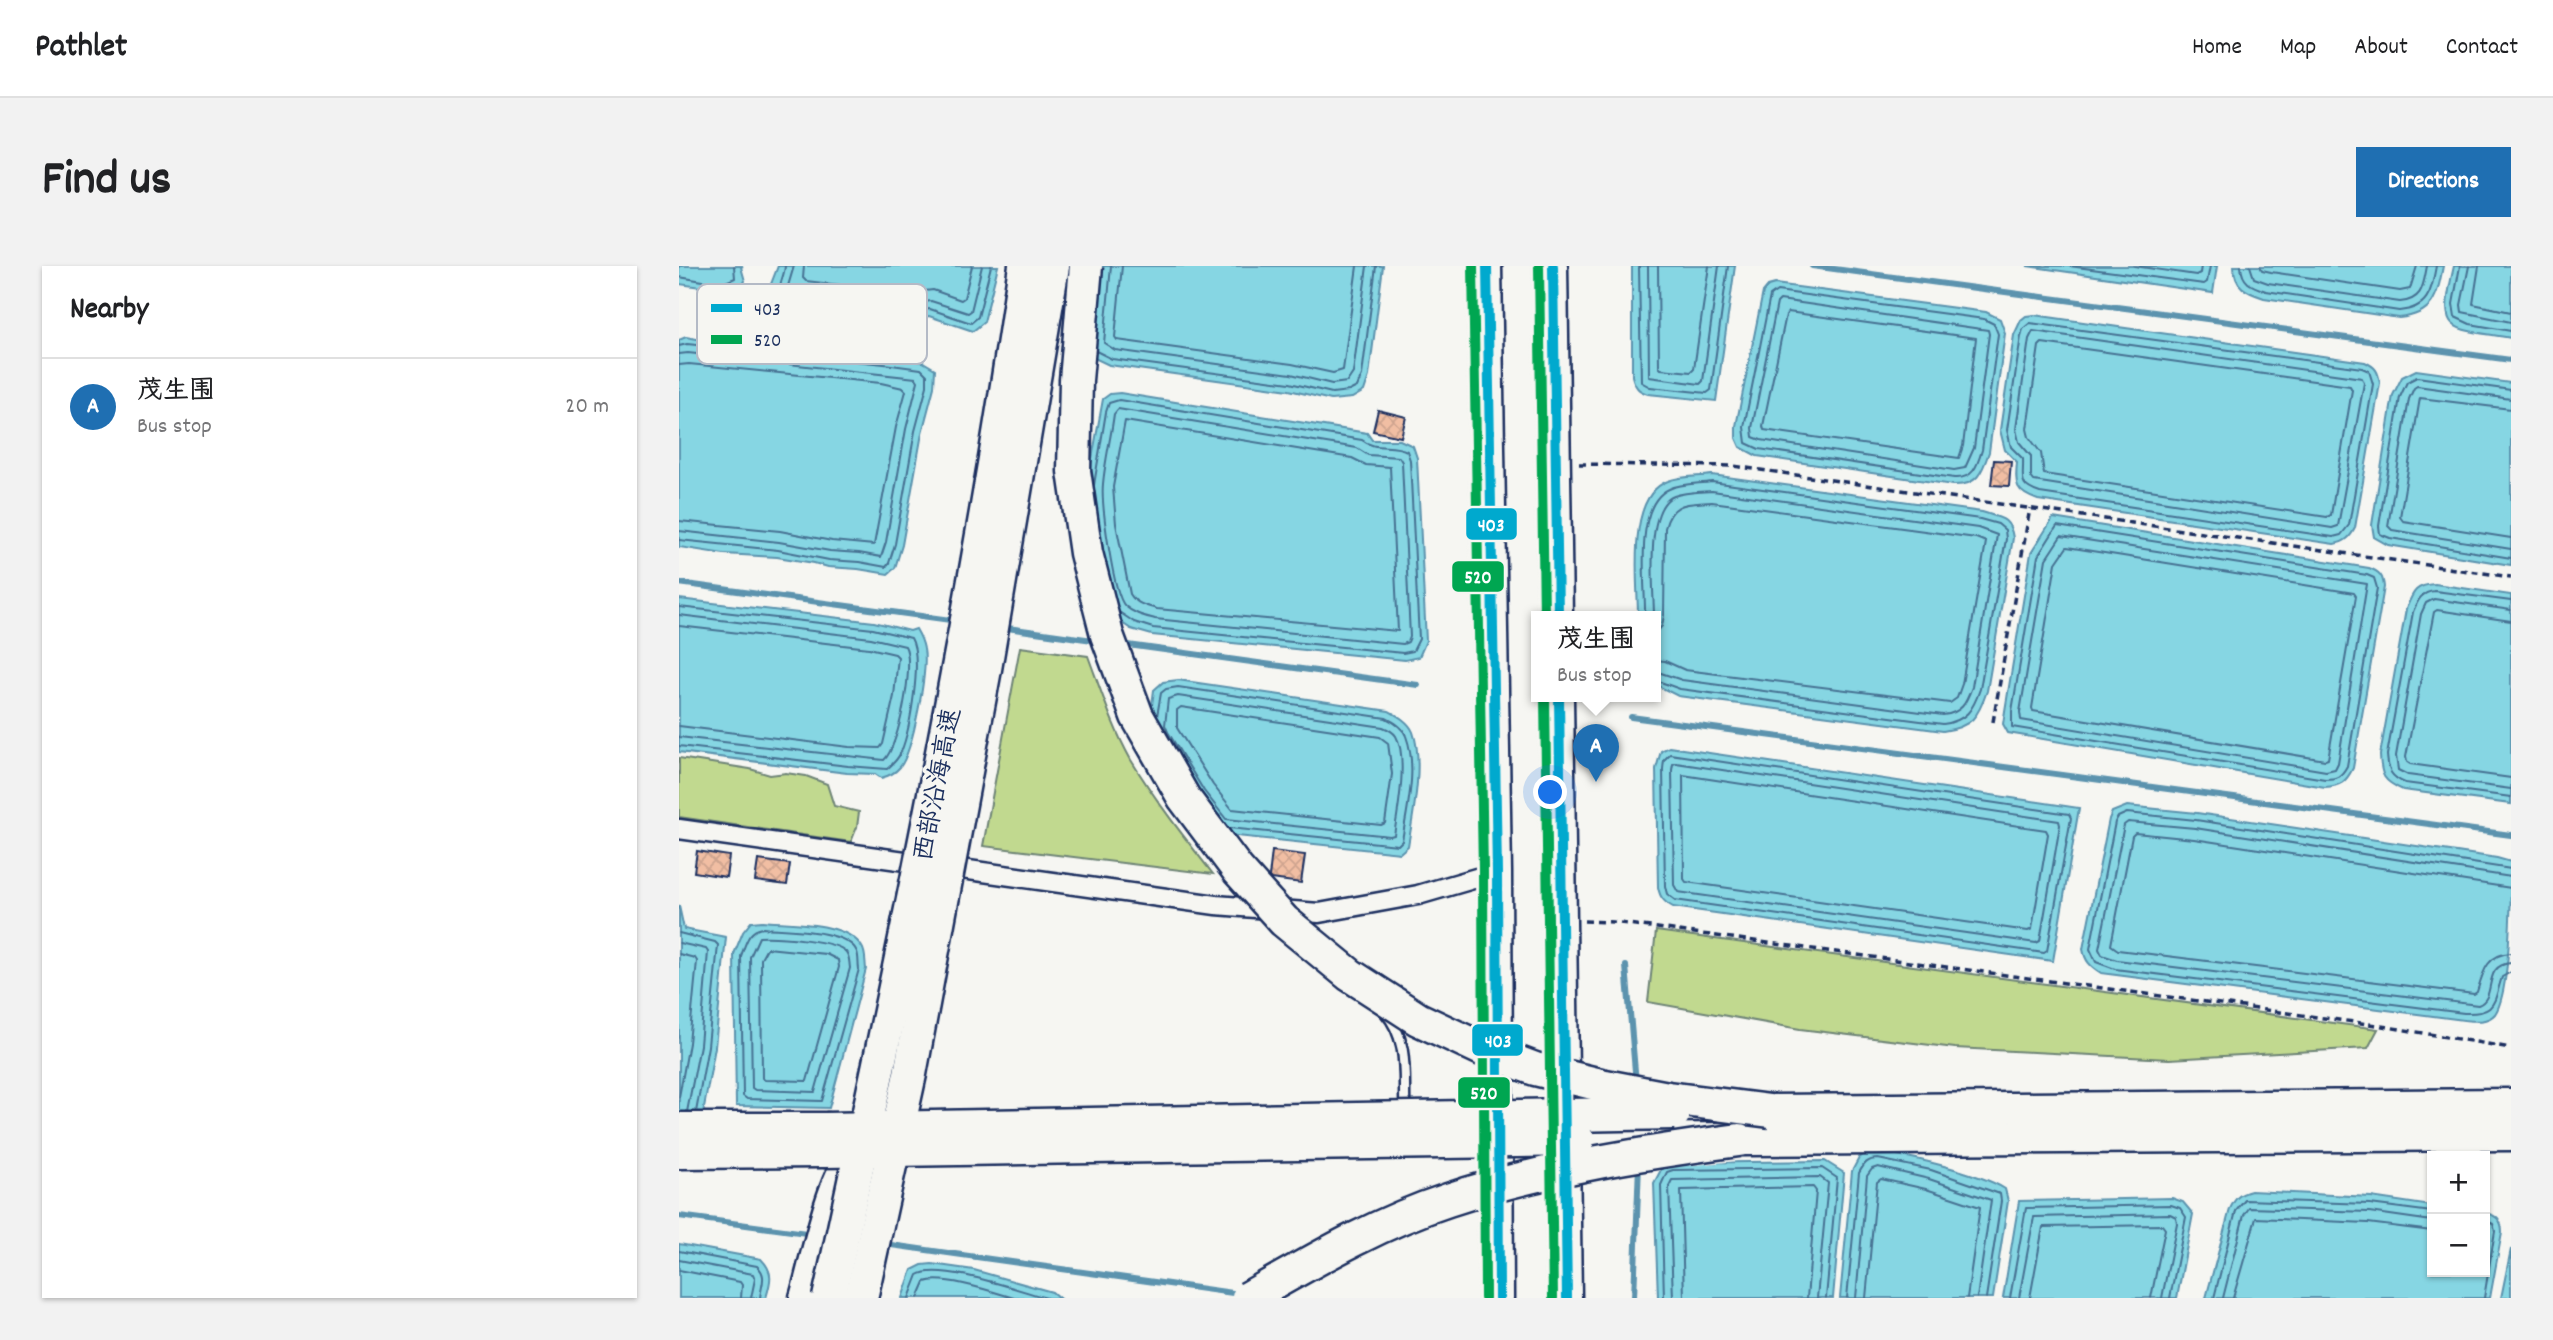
<!DOCTYPE html>
<html lang="en">
<head>
<meta charset="utf-8">
<style>
  body { margin:0; font-family:Dekko,"LXGW WenKai TC",sans-serif; background:#f2f2f2; color:#202124 }
  .controls { position:absolute; right:21px; bottom:21px; display:grid; overflow:hidden; border-radius:0px; box-shadow:0 2px 5px #0004 }
  .controls button { width:63px; height:63px; display:grid; place-items:center; padding:0; border:0; border-bottom:2px solid #e0e0e0; background:#fff; color:#202124; font:35px sans-serif }
  .you { position:absolute; left:872px; top:527px; width:24px; height:24px; margin:-18px; border:5px solid #fff; border-radius:50%; background:#1a73e8; box-shadow:0 0 0 10px #1a73e833 }
  .badge { display:grid; place-items:center; width:46px; height:46px; border-radius:50%; background:#1f6fb2; color:#fff; font-size:23px; font-weight:700 }
  .pin { position:absolute; translate:-50% -58px; filter:drop-shadow(0 2px 4px #0008) }
  .pin::after { content:''; position:absolute; top:37px; width:24px; height:21px; background:inherit; clip-path:polygon(0 0,100% 0,50% 100%) }
  .popup { position:absolute; left:852px; top:345px; width:130px; height:91px; box-sizing:border-box; display:grid; place-content:center; border-radius:0px; background:#fff; filter:drop-shadow(0 2px 5px #0005); font-size:23px; white-space:nowrap; color:#757577 }
  .popup b { font-size:26px; color:#202124 }
  .popup::after { content:''; position:absolute; left:50%; top:100%; margin-left:-14px; border:14px solid transparent; border-top-color:#fff }
  .list { margin:0; padding:0; list-style:none }
  h2 { display:flex; justify-content:space-between; align-items:center; height:91px; margin:0; padding:0 28px; font-size:30px }
  h2 small { font-size:23px; font-weight:400; color:#757577 }
  .list li { display:grid; grid-template-columns:46px 1fr auto; gap:21px; align-items:center; box-sizing:border-box; height:98px; padding:0 28px; border-top:2px solid #e0e0e0 }
  .list b { display:block; font-size:26px; white-space:nowrap }
  .list p { margin:0; font-size:23px; white-space:nowrap; color:#757577 }
  .list em { font-size:23px; font-style:normal; color:#757577 }
  .map { position:relative; flex:none; width:1832px; height:1032px; overflow:hidden; border-radius:0px }
  header { display:flex; align-items:center; gap:42px; box-sizing:border-box; height:98px; padding:0 35px; background:#fff; border-bottom:2px solid #e0e0e0 }
  header strong { font-size:33px }
  nav { display:flex; gap:38px; margin-inline-start:auto; font-size:24px }
  .intro { display:flex; align-items:center; justify-content:space-between; box-sizing:border-box; height:168px; padding:0 42px }
  h1 { margin:0; font-size:49px }
  .button { padding:18px 32px; border-radius:0px; background:#1f6fb2; color:#fff; font-size:24px; font-weight:700 }
  main { display:flex; gap:42px; padding:0 42px }
  aside { flex:1; background:#fff; border-radius:0px; box-shadow:0 2px 5px #0004 }
  .map>svg:first-child { display:block }
  .green { fill:#c1d98f; stroke:#6e8476; stroke-width:2 }
  .water { fill:#86d6e3; stroke:#5b93ae; stroke-width:2 }
  .pier { fill:#f6f6f2 }
  .lines { fill:none; stroke-linecap:round; stroke-linejoin:round }
  .shore { stroke:#467293; stroke-width:2 }
  .stream { stroke:#5b93ae; stroke-width:6 }
  .building { fill:url(#building-cross-hatch); stroke:#1b2f5e; stroke-width:2 }
  .service-casing { stroke:#1b2f5e; stroke-width:14 }
  .minor-casing { stroke:#1b2f5e; stroke-width:23 }
  .trunk-casing { stroke:#1b2f5e; stroke-width:33 }
  .motorway-casing { stroke:#1b2f5e; stroke-width:37 }
  .path { stroke:#1b2f5e; stroke-width:3.5; stroke-dasharray:7 5; stroke-linecap:butt }
  .service { stroke:#f6f6f2; stroke-width:9 }
  .minor { stroke:#f6f6f2; stroke-width:18 }
  .trunk { stroke:#f6f6f2; stroke-width:28 }
  .motorway { stroke:#f6f6f2; stroke-width:32 }
  .motorway-bridge-casing { stroke:#1b2f5e; stroke-width:37; stroke-linecap:butt }
  .motorway-bridge { stroke:#f6f6f2; stroke-width:32 }
  .bus-1-casing { stroke:#f6f6f2; stroke-width:16 }
  .bus-2-casing { stroke:#f6f6f2; stroke-width:16 }
  .bus-1 { stroke:#00a9ce; stroke-width:10 }
  .bus-2 { stroke:#00a651; stroke-width:10 }
  .labels { text-anchor:middle; stroke-width:7; stroke-linejoin:round; paint-order:stroke }
  .street-label { font-size:26px; fill:#1b2f5e; stroke:#f6f6f2 }
  .key { fill:#f6f6f2; stroke:#b4bac6; stroke-width:2 }
  .key-label { font-size:19px; fill:#1b2f5e }
  .line-badge { stroke:#f6f6f2; stroke-width:2.5 }
  .badge-label { font-size:19px; text-anchor:middle; font-weight:bold; fill:#fff }
</style>
</head>
<body>
<header>
<strong>Pathlet</strong>
<nav><a>Home</a><a>Map</a><a>About</a><a>Contact</a></nav>
</header>
<div class="intro"><h1>Find us</h1><a class="button">Directions</a></div>
<main>
<aside>
<h2>Nearby<small></small></h2>
<ul class="list">
<li><span class="badge">A</span><div><b>茂生围</b><p>Bus stop</p></div><em>20 m</em></li>
</ul>
</aside>
<div class="map">
<svg width="1832" height="1032" viewBox="0 0 1832 1032">
  <defs>
    <pattern id="building-cross-hatch" width="8" height="8" patternUnits="userSpaceOnUse" patternTransform="scale(1.75)"><rect width="8" height="8" fill="#f1bea3"/><path d="M0 0l8 8M0 8l8-8" fill="none" stroke="#cea48f"/></pattern>
  </defs>
  <rect width="100%" height="100%" fill="#f6f6f2"/>
  <filter id="ink" filterUnits="userSpaceOnUse"><feTurbulence type="fractalNoise" baseFrequency=".0143" numOctaves="2"/><feDisplacementMap in="SourceGraphic" scale="14" xChannelSelector="R" yChannelSelector="G"/><feConvolveMatrix kernelMatrix="1 2 1 2 8 2 1 2 1" color-interpolation-filters="sRGB"/></filter>
  <g filter="url(#ink)">
    <g class="green">
      <path d="M341 381 409 390C422 425 434 462 452 494 476 534 505 571 534 608L304 580Z"/>
      <path d="M0 492 71 503 91 509 107 507 127 510 148 518 155 540 180 546 178 561 172 576 0 551Z"/>
      <path d="M977 665 1699 763 1689 782 1490 793 1276 782 1121 763 969 736Z"/>
    </g>
    <g class="water">
      <path d="M0 0H64L62 1 66 15 61 22 51 20 48 28 44 30 36 23 0 18Z"/>
      <path d="M99 0H319L305 56 294 65 250 50 232 54 108 40 95 29 92 18Z"/>
      <path d="M417 0H704L690 110 685 125 673 132 652 134 610 124 430 99 409 89Z"/>
      <path d="M953 0H1056L1037 135 969 128C959 125 956 121 953 110Z"/>
      <path d="M1348 0H1538L1534 27Z"/>
      <path d="M1555 0H1764C1758 31 1755 48 1720 52L1585 32C1567 26 1555 21 1555 0Z"/>
      <path d="M1775 0H1832V72C1768 61 1759 69 1775 0Z"/>
      <path d="M1096 18 1307 46 1321 53 1326 67 1310 186C1303 207 1298 220 1274 219L1078 190 1061 181 1057 172V160L1084 26 1089 20Z"/>
      <path d="M1355 49 1686 96C1697 101 1699 105 1701 117L1676 262C1671 272 1666 276 1655 278L1359 234C1336 226 1336 219 1338 196L1326 184 1321 164 1335 69 1342 54 1347 50Z"/>
      <path d="M7 71 34 76 206 91 244 96 256 103 255 121 243 167 223 279 216 302 209 308 179 303 149 301 135 297 98 291 45 288 0 281V74Z"/>
      <path d="M1737 104 1832 117V299L1709 279 1695 271 1693 259 1714 129 1723 111Z"/>
      <path d="M441 127 688 167 693 174H721L734 180 738 192 747 375 740 391 726 394 473 369 452 363 437 353 408 220 424 133 431 128Z"/>
      <path d="M1033 209 1303 246C1321 252 1331 251 1334 272L1308 425C1299 451 1293 461 1264 465L999 430 977 419 976 350H959C959 314 947 230 989 215 1002 210 1019 211 1033 209Z"/>
      <path d="M1374 252 1690 302C1701 306 1704 310 1705 321L1674 502C1667 516 1662 520 1646 521L1329 467 1324 458 1326 445 1352 287Z"/>
      <path d="M1756 318 1832 329V538L1724 524C1704 515 1702 510 1701 489L1727 343C1734 326 1736 319 1756 318Z"/>
      <path d="M0 333 195 356 231 365 237 363C240 368 244 377 245 383 249 404 234 485 221 501 216 507 210 510 202 512L196 508 168 507 0 486Z"/>
      <path d="M499 414 710 445C719 450 730 456 734 466 745 496 734 549 729 580L721 587 539 568 470 462 475 424 484 416Z"/>
      <path d="M990 481 1400 542 1374 695 994 641C985 636 981 632 979 621L977 503 982 485Z"/>
      <path d="M1448 540 1518 547 1818 592 1832 596C1832 628 1832 725 1816 748 1808 757 1795 755 1785 754L1422 707C1411 700 1406 695 1404 683L1430 553 1433 546Z"/>
      <path d="M0 640 5 663 47 671 36 781 22 858 0 866Z"/>
      <path d="M83 655C110 658 168 655 183 681 187 687 186 696 187 703L150 842 57 840 55 688 64 666 72 656Z"/>
      <path d="M1189 886C1217 885 1303 908 1326 923L1329 935 1314 1032H1161L1173 905 1180 892Z"/>
      <path d="M1146 895 1165 907 1154 1032H979L975 917 984 900 992 897Z"/>
      <path d="M1572 925 1692 931 1753 940V1006H1806V947C1817 949 1823 954 1823 966L1811 1032H1527L1551 943C1556 932 1560 928 1572 925Z"/>
      <path d="M1493 932 1504 936 1514 948 1498 1032H1324L1340 935Z"/>
      <path d="M0 978 82 993C95 1006 92 1015 87 1032H0Z"/>
      <path d="M1832 983V1032H1822Z"/>
      <path d="M253 998 295 1004 373 1026 380 1032H223L233 1004 243 999Z"/>
    </g>
    <path class="pier" d="M1097 892 1078 893 977 903 982 897 992 894Z"/>
    <g class="lines">
      <g class="shore">
        <path d="M106 0C105 15 93 24 111 33L231 46 251 43 292 57 299 51 312 0"/>
        <path d="M115 0 109 20 113 24 231 38 252 35 289 47 292 45 303 0"/>
        <path d="M125 0 124 12 127 15 230 27 254 24 282 34 285 32 293 0"/>
        <path d="M432 0 425 77 436 84 612 108 653 118 668 116 674 107 688 0"/>
        <path d="M443 0 436 71 438 74 613 98 654 107 664 104 678 0"/>
        <path d="M960 0 962 116 971 121 1028 127 1032 124 1049 0"/>
        <path d="M969 0 970 111 1021 118 1024 115 1040 0"/>
        <path d="M979 0 980 101 982 103 1012 106 1015 103 1030 0"/>
        <path d="M1390 0 1525 18 1528 16 1531 0"/>
        <path d="M1455 0 1517 9 1521 7 1522 0"/>
        <path d="M1562 0C1563 17 1572 20 1587 25L1720 45C1750 42 1752 26 1757 0"/>
        <path d="M1571 0 1575 12 1589 17 1721 36C1744 34 1744 20 1748 0"/>
        <path d="M1581 0 1583 4 1592 6 1721 25 1731 23 1738 0"/>
        <path d="M1781 0 1774 38 1776 51 1791 58 1832 65"/>
        <path d="M1790 0 1782 39 1783 46 1832 56"/>
        <path d="M1800 0 1794 38 1832 46"/>
        <path d="M0 11 42 18 56 12 55 0"/>
        <path d="M1098 25 1305 53 1315 58 1319 68 1303 184C1298 201 1294 213 1275 212L1080 183 1067 177 1065 161 1091 30Z"/>
        <path d="M1101 34 1309 64 1310 68 1295 182 1286 202 1275 204 1082 174 1074 171 1073 162 1098 37Z"/>
        <path d="M1109 46 1297 72 1284 180 1280 192 1085 164 1084 160 1107 49Z"/>
        <path d="M1351 57 1683 102 1690 105 1694 118 1670 259 1662 269 1654 271 1361 227C1338 219 1345 213 1344 193L1332 181 1328 164 1342 70 1344 63Z"/>
        <path d="M1354 65 1683 112 1685 117 1659 260 1653 262 1355 215 1352 211V190L1340 176 1337 163 1350 73Z"/>
        <path d="M1363 77 1671 120 1673 124 1652 249 1648 251 1365 208 1362 187 1350 171 1348 163 1360 80Z"/>
        <path d="M0 80 8 78 205 98 242 103 248 109V120L236 165 216 278 210 297 207 301 180 296 150 294 99 284 0 274"/>
        <path d="M417 85 433 93 611 117 653 127 670 125 678 121 683 109 697 0"/>
        <path d="M0 88 9 87 237 112 239 115 227 163 207 276 202 291 180 287 151 285 100 276 0 265"/>
        <path d="M0 99 10 98 202 117 224 122 227 125 217 161 195 279 153 275 101 265 0 255"/>
        <path d="M1832 124 1738 111 1728 116 1721 131 1700 260 1701 268 1711 272 1832 292"/>
        <path d="M1832 133 1738 120 1735 122 1730 133 1709 260 1713 264 1832 283"/>
        <path d="M439 143 678 182 689 189 720 191 723 196 731 371 729 376 724 378 476 353C465 350 455 348 446 340 434 328 422 237 424 218 426 195 432 171 435 148Z"/>
        <path d="M1832 143 1741 132 1721 251 1724 255 1832 272"/>
        <path d="M446 155 673 192 687 199 711 201 719 365 478 343C467 340 457 338 451 328L437 258 434 221Z"/>
        <path d="M415 219 427 146 430 137 440 134 683 174C696 185 713 177 728 185L731 194 740 373 734 385 724 387 474 362 455 356 440 346"/>
        <path d="M1378 260 1688 309 1695 312 1698 322 1668 500C1662 511 1658 513 1646 513L1333 461V445L1359 290Z"/>
        <path d="M1382 270 1688 318 1659 497 1656 503 1647 505 1342 454 1341 446 1367 293Z"/>
        <path d="M1388 281 1675 327 1677 330 1649 493 1646 494 1354 445 1353 442 1377 297Z"/>
        <path d="M1832 335 1756 325C1742 326 1739 334 1734 346L1708 489C1709 505 1712 511 1726 517L1832 531"/>
        <path d="M0 341 194 363 232 372C244 392 231 464 222 486 219 493 214 498 208 503L169 500 0 480"/>
        <path d="M1832 344 1755 333 1747 337 1742 348 1717 490 1719 504 1729 509 1832 523"/>
        <path d="M0 349 192 372 226 380C236 396 220 481 205 494L0 471"/>
        <path d="M966 350C967 317 954 239 990 223 1002 217 1020 218 1033 216L1301 253 1319 258 1326 264 1327 273 1301 423C1294 444 1287 455 1264 458L1001 423 976 414"/>
        <path d="M975 350C975 323 965 241 995 230 1006 226 1021 226 1033 225L1299 262 1318 269 1293 421C1287 437 1283 447 1264 449L1003 414 976 405"/>
        <path d="M1832 355 1758 344 1755 346 1727 491 1728 496 1731 498 1832 512"/>
        <path d="M0 360 190 382 216 388 219 391 215 430 204 478 201 482 170 481 0 460"/>
        <path d="M976 368 983 360 985 349 986 262C993 235 1008 238 1033 236L1297 272 1307 276 1283 418 1278 432 1271 437 1006 404 986 395 976 394"/>
        <path d="M499 430 704 461C709 463 714 465 717 470 729 491 719 545 715 569L711 570 547 553 525 525 489 466 486 459 489 433Z"/>
        <path d="M502 441 701 471 709 477 713 508 706 557 702 559 553 543 534 519 498 462V444Z"/>
        <path d="M478 450 482 427 487 423 499 421 707 452C715 456 724 461 727 470 739 502 728 542 723 575L719 579 550 562"/>
        <path d="M991 488 1390 548 1392 552 1368 685 1365 687 996 634 988 628 986 620 984 503 985 494Z"/>
        <path d="M997 497 1380 555 1381 559 1361 675 1357 677 999 626 995 619 993 504 994 498Z"/>
        <path d="M1004 509 1367 564 1369 568 1353 663 1349 665 1007 616 1005 613Z"/>
        <path d="M1832 603 1517 554 1448 547 1439 551 1436 556 1411 683 1417 696 1436 703 1785 747C1818 748 1814 737 1823 711L1832 706"/>
        <path d="M1832 611 1516 562 1449 556 1445 559 1420 683 1423 689 1438 694 1799 739C1819 732 1802 699 1832 697"/>
        <path d="M1832 622 1515 573 1456 567 1453 570 1432 679 1439 684 1795 728 1798 726C1804 706 1808 688 1832 687"/>
        <path d="M84 662C105 664 169 663 178 686 180 691 179 698 180 703L143 835 68 833 64 830 62 690C67 677 69 664 84 662Z"/>
        <path d="M0 667 36 676 39 679 29 780 17 846"/>
        <path d="M80 671C97 670 157 674 167 686 171 691 170 696 171 702L136 826 76 824 73 822 71 691Z"/>
        <path d="M0 677 27 683 29 686 21 779 8 846"/>
        <path d="M88 682 147 688 159 694 160 701 128 815 86 814 83 812 82 693Z"/>
        <path d="M0 688 16 692 18 695 10 777 0 831"/>
        <path d="M0 985 78 1000C89 1010 82 1019 81 1032"/>
        <path d="M0 994 74 1008 76 1013 72 1032"/>
        <path d="M0 1004 61 1016 63 1019 62 1032"/>
        <path d="M230 1032 239 1009C260 996 342 1025 368 1032"/>
        <path d="M239 1032 246 1016C264 1009 315 1026 335 1032"/>
        <path d="M985 1032 982 919 988 906 994 904 1143 902 1158 912 1147 1032"/>
        <path d="M994 1032 990 920 993 914 1141 911 1149 917 1138 1032"/>
        <path d="M1005 1032 1002 924 1134 921 1137 925 1128 1032"/>
        <path d="M1168 1032 1180 907C1185 898 1188 893 1199 893L1252 904 1321 928 1322 935 1307 1032"/>
        <path d="M1177 1032 1188 910 1193 903 1199 901 1250 913 1312 934 1298 1032"/>
        <path d="M1187 1032 1198 916 1202 913 1247 923 1301 941 1288 1032"/>
        <path d="M1331 1032 1347 942 1492 939 1501 942 1507 951 1491 1032"/>
        <path d="M1340 1032 1355 951 1491 948 1497 951 1498 957 1483 1032"/>
        <path d="M1351 1032 1364 961 1483 959 1486 963 1472 1032"/>
        <path d="M1535 1032 1557 945 1566 934 1691 938 1753 946"/>
        <path d="M1544 1032 1565 949 1570 942 1690 946 1753 955"/>
        <path d="M1554 1032 1577 952 1689 957 1753 965"/>
        <path d="M1805 1032 1816 965 1814 958 1806 954"/>
      </g>
      <g class="stream">
        <path d="M1133 0 1832 94"/>
        <path d="M0 317 279 355"/>
        <path d="M321 361 421 375"/>
        <path d="M442 378 739 419"/>
        <path d="M952 451 1832 569"/>
        <path d="M947 700 957 817"/>
        <path d="M0 950 135 968"/>
        <path d="M205 978 561 1028"/>
        <path d="M955 1032 960 898"/>
      </g>
    </g>
    <g class="building">
      <path d="M699 144 727 151 722 171 694 165Z"/>
      <path d="M1315 194 1332 195 1330 220 1312 219Z"/>
      <path d="M18 585 50 590 47 611 15 606Z"/>
      <path d="M593 585 626 589 622 617 592 613 590 611Z"/>
      <path d="M79 594 111 598 108 619 76 615Z"/>
    </g>
    <g class="lines">
      <g class="service-casing">
        <path id="service" d="M706 746C731 774 724 812 726 846"/>
      </g>
      <g class="minor-casing">
        <path id="minor" d="M0 563 537 639 640 647 739 629 818 606"/>
      </g>
      <g class="trunk-casing">
        <g id="trunk">
          <path d="M808 0 818 606 820 1032"/>
          <path d="M874 0 879 350"/>
          <path d="M880 430 888 1032"/>
        </g>
      </g>
      <g class="motorway-casing">
        <g id="motorway">
          <path d="M1091 845 1832 839"/>
          <path d="M0 863H147"/>
          <path d="M899 874 1832 868"/>
          <path d="M0 886 144 885"/>
          <path d="M127 1032C137 998 152 920 172 895"/>
        </g>
      </g>
      <g class="path">
        <path d="M900 198 1054 200 1832 311"/>
        <path d="M1314 456 1351 242"/>
        <path d="M905 655 934 656 1697 759 1832 782"/>
      </g>
      <use href="#service" class="service"/>
      <use href="#minor" class="minor"/>
      <use href="#trunk" class="trunk"/>
      <use href="#motorway" class="motorway"/>
      <g class="motorway-bridge-casing">
        <g id="motorway-bridge">
          <path d="M407 0 397 114 395 205 407 287 428 369 458 450 505 532 559 604 605 655 671 709 739 753 805 784 856 803 926 820 989 832 1091 845"/>
          <path d="M147 863 995 847"/>
          <path d="M144 885 899 874"/>
          <path d="M150 1032C224 690 296 347 346 0"/>
          <path d="M182 1032 231 808 306 403 374 0"/>
          <path d="M569 1032C634 995 698 957 769 934 863 903 962 887 1060 874"/>
        </g>
      </g>
      <use href="#motorway-bridge" class="motorway-bridge"/>
      <g class="bus-1-casing">
        <g id="bus-1">
          <path d="M808 0 818 606 820 1032"/>
          <path d="M874 0 879 350"/>
          <path d="M880 430 888 1032"/>
        </g>
      </g>
      <g class="bus-2-casing">
        <g id="bus-2">
          <path d="M794 0 804 606 806 1032"/>
          <path d="M860 0 865 350"/>
          <path d="M866 430 874 1032"/>
        </g>
      </g>
      <use href="#bus-1" class="bus-1"/>
      <use href="#bus-2" class="bus-2"/>
    </g>
  </g>
  <g class="labels">
    <g class="street-label">
      <text transform="translate(257 518) rotate(-79)" y="9">西部沿海高速</text>
    </g>
  </g>
  <rect x="18" y="18" width="230" height="80" rx="10" class="key"/>
  <rect x="32" y="38" width="31" height="8" fill="#00a9ce"/>
  <rect x="32" y="69" width="31" height="9" fill="#00a651"/>
  <g class="key-label">
    <text x="75" y="49">403</text>
    <text x="75" y="80">520</text>
  </g>
  <g class="line-badge">
    <rect x="786" y="241" width="53" height="34" rx="7" fill="#00a9ce"/>
    <rect x="772" y="294" width="54" height="33" rx="7" fill="#00a651"/>
    <rect x="792" y="757" width="53" height="34" rx="7" fill="#00a9ce"/>
    <rect x="778" y="810" width="54" height="33" rx="7" fill="#00a651"/>
  </g>
  <g class="badge-label">
    <text x="812" y="265">403</text>
    <text x="799" y="317">520</text>
    <text x="819" y="781">403</text>
    <text x="805" y="833">520</text>
  </g>
</svg>
<div class="controls">
<button>+</button>
<button>−</button>
</div>
<div class="you"></div>
<div class="pin badge" style="left:917px;top:516px">A</div>
<div class="popup"><b>茂生围</b>Bus stop</div>
</div>
</main>
</body>
</html>
